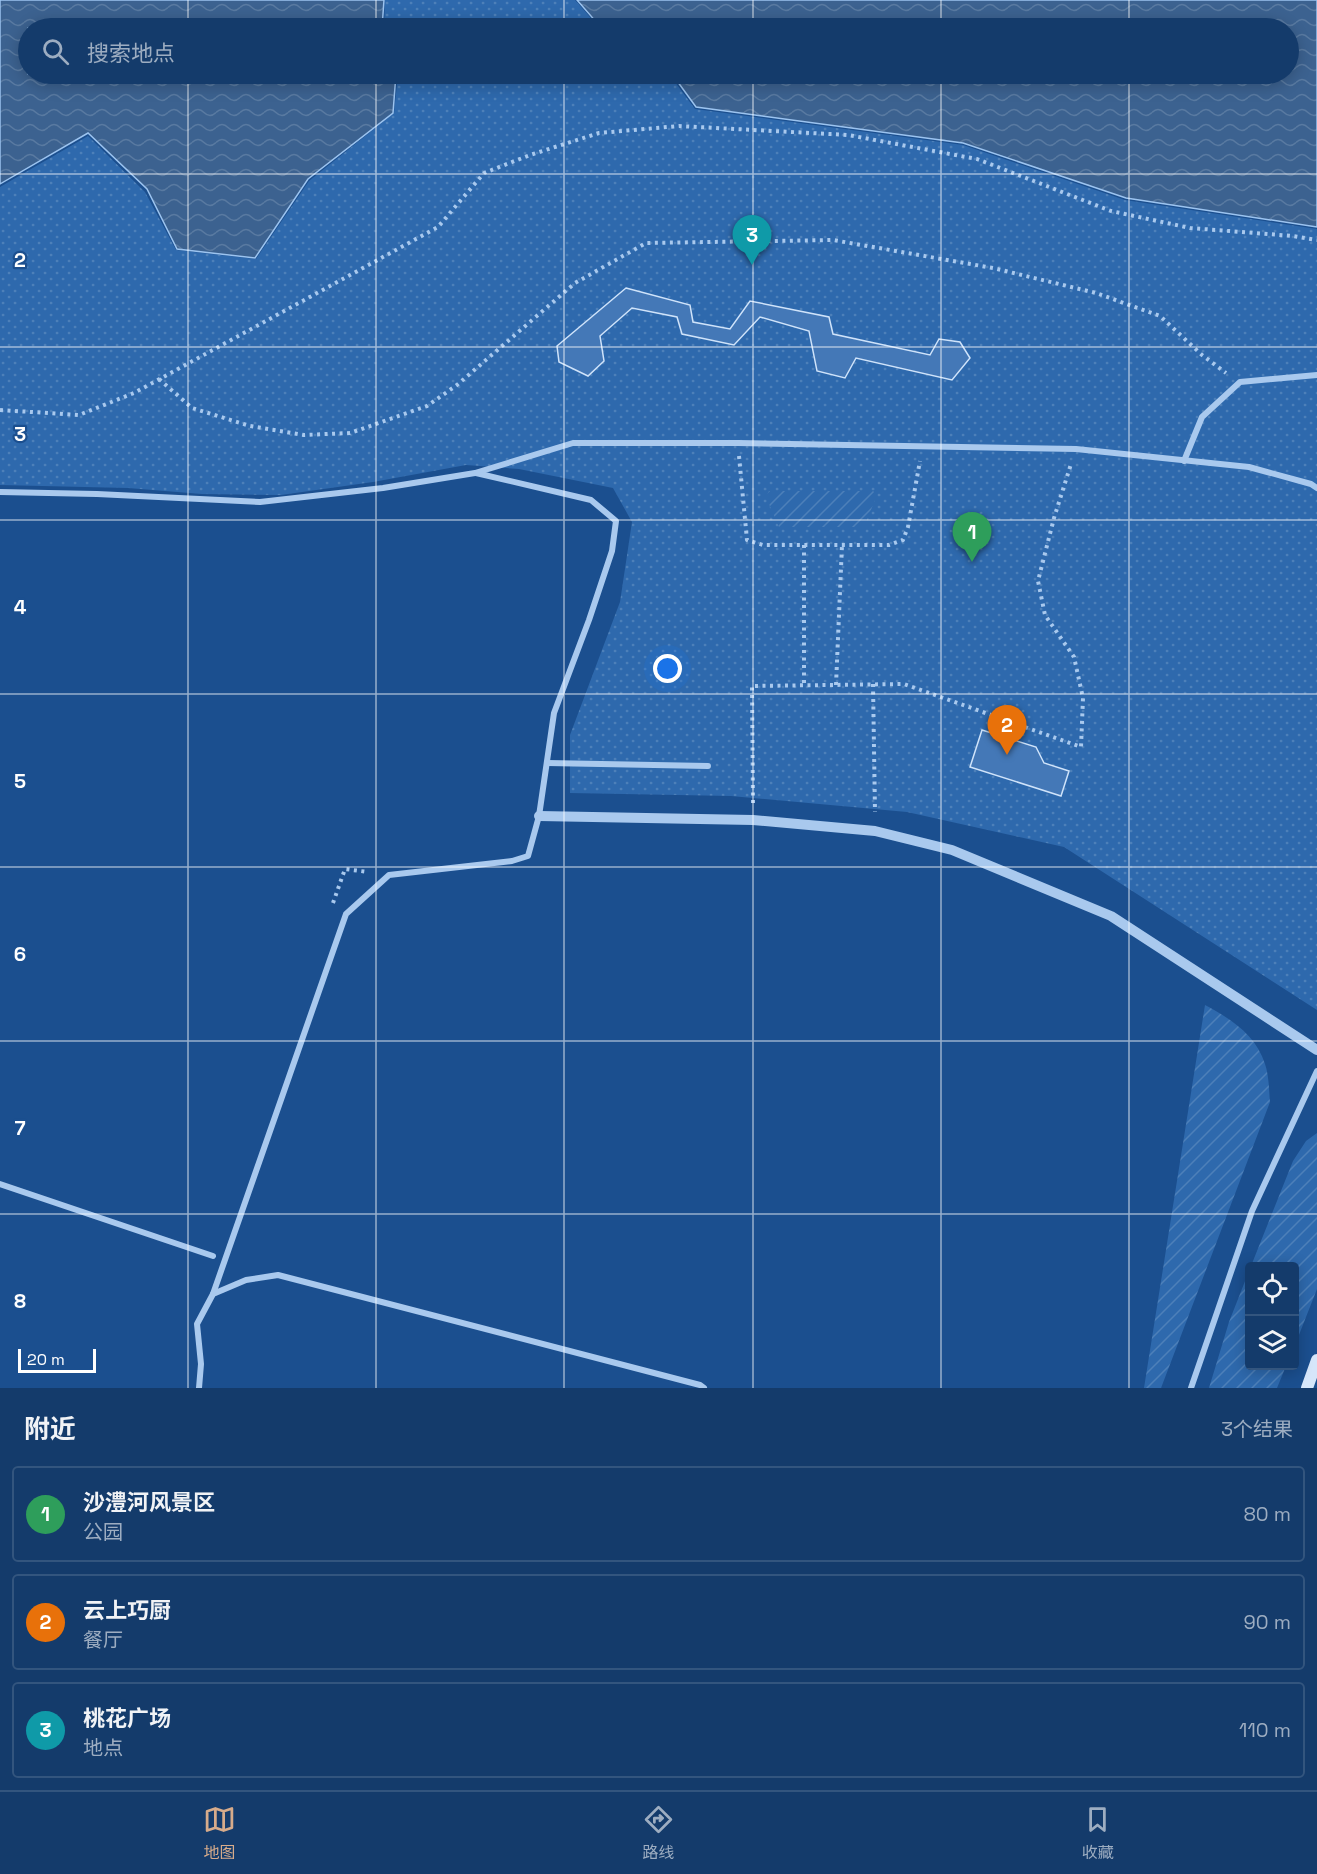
<!DOCTYPE html>
<html lang="zh">
<head>
<meta charset="utf-8">
<style>
  body { margin:0; font-family:"Space Grotesk","Noto Sans SC",sans-serif; background:#1d4271; color:#f1f3f6 }
  .controls { position:absolute; right:18px; bottom:18px; display:grid; overflow:hidden; border-radius:6px; box-shadow:0 3px 15px #0003 }
  .controls button { width:54px; height:54px; display:grid; place-items:center; padding:0; border:0; border-bottom:2px solid #33557e; background:#143b6b; color:#f1f3f6; font:30px sans-serif }
  .scale { position:absolute; left:18px; bottom:15px; width:78px; box-sizing:border-box; padding-left:6px; border:3px solid #fff; border-top:0; font-size:16px; line-height:21px; white-space:nowrap; color:#fff; -webkit-text-stroke:4px #1b4f8f; paint-order:stroke }
  .you { position:absolute; left:668px; top:669px; width:21px; height:21px; margin:-15px; border:4px solid #fff; border-radius:50%; background:#1a73e8; box-shadow:0 0 0 9px #1a73e833 }
  .badge { display:grid; place-items:center; width:39px; height:39px; border-radius:50%; background:#d6ab8b; color:#fff; font-size:20px; font-weight:700 }
  .pin { position:absolute; translate:-50% -50px; filter:drop-shadow(0 2px 3px #0008) }
  .pin::after { content:''; position:absolute; top:32px; width:21px; height:18px; background:inherit; clip-path:polygon(0 0,100% 0,50% 100%) }
  .list { margin:0; padding:0; list-style:none }
  h2 { display:flex; justify-content:space-between; align-items:center; height:78px; margin:0; padding:0 24px; font-size:26px }
  h2 small { font-size:20px; font-weight:400; color:#9dadc1 }
  .list li { display:grid; grid-template-columns:39px 1fr auto; gap:18px; align-items:center; box-sizing:border-box; height:96px; margin:0 12px 12px; padding:0 12px; border:2px solid #33557e; border-radius:6px }
  .list b { display:block; font-size:22px; white-space:nowrap }
  .list p { margin:0; font-size:20px; white-space:nowrap; color:#9dadc1 }
  .list em { font-size:20px; font-style:normal; color:#9dadc1 }
  .icon { flex:none; width:33px; height:33px; fill:none; stroke:currentColor; stroke-width:2; stroke-linecap:round; stroke-linejoin:round }
  .map { position:relative; flex:none; width:1317px; height:1388px; overflow:hidden }
  .search { position:absolute; background:#143b6b; box-shadow:0 3px 15px #0003; left:18px; right:18px; top:18px; height:66px; display:flex; align-items:center; gap:15px; box-sizing:border-box; padding:0 21px; border-radius:33px; color:#9dadc1; font-size:22px }
  .sheet { height:402px; background:#143b6b }
  nav { display:flex; justify-content:space-around; align-items:center; box-sizing:border-box; height:84px; border-top:2px solid #33557e; background:#143b6b; font-size:16px; color:#9dadc1 }
  nav a { display:grid; justify-items:center; gap:3px }
  nav .on { color:#d6ab8b }
  .map>svg:first-child { display:block }
  .grass { fill:url(#grass-dots) }
  .garden { fill:url(#garden-furrows) }
  .water { fill:url(#water-waves); stroke:#9cc4f0; stroke-width:1.5 }
  .building { fill:#4478b7; stroke:#cfe3fa; stroke-width:1.5 }
  .lines { fill:none; stroke-linecap:round; stroke-linejoin:round }
  .path { stroke:#a9c9ee; stroke-width:4; stroke-dasharray:3 4.5; stroke-linecap:butt }
  .minor { stroke:#a9c9ee; stroke-width:6 }
  .tertiary { stroke:#a9c9ee; stroke-width:10 }
  .secondary { stroke:#d6e6fa; stroke-width:12 }
  .grid { fill:none; stroke:#fff; stroke-width:1.5; stroke-opacity:0.55 }
  .grid-label { font-size:20px; text-anchor:middle; font-weight:bold; fill:#fff; stroke:#1b4f8f; stroke-width:4.5; stroke-linejoin:round; paint-order:stroke }
</style>
</head>
<body>
<div class="map">
<svg width="1317" height="1388" viewBox="0 0 1317 1388">
  <defs>
    <pattern id="grass-dots" width="8" height="8" patternUnits="userSpaceOnUse" patternTransform="scale(1.5)"><rect width="8" height="8" fill="#2e69ad"/><path d="M2 2h.1M6 6h.1" fill="none" stroke="#4d80b9" stroke-width="1.8" stroke-linecap="round"/></pattern>
    <pattern id="garden-furrows" width="10" height="10" patternUnits="userSpaceOnUse" patternTransform="scale(1.5)"><rect width="10" height="10" fill="#2e69ad"/><path d="M-1 1l2-2M0 10L10 0M9 11l2-2" fill="none" stroke="#4d80b9"/></pattern>
    <pattern id="water-waves" width="16" height="10" patternUnits="userSpaceOnUse" patternTransform="scale(1.5)"><rect width="16" height="10" fill="#3c6290"/><path d="M0 5q4-4 8 0t8 0" fill="none" stroke="#597aa1"/></pattern>
  </defs>
  <rect width="100%" height="100%" fill="#1b4f8f"/>
  <g class="grass">
    <path d="M385 0H575L597 25 603 28H384Z"/>
    <path d="M398 74H669L695 109 963 145 1125 200 1317 229V1010L1064 847 907 812 731 796 570 793V735L620 602 632 522 613 488 519 469 466 465 373 482 281 495 202 494 128 488 0 485V187L88 136 145 192 176 250 256 259 309 181 394 113Z"/>
  </g>
  <g class="garden">
    <path d="M769 491H873L877 495 864 527H779L766 497Z"/>
    <path d="M1205 1005C1231 1019 1256 1035 1265 1064 1269 1076 1269 1090 1270 1102L1161 1388H1144Z"/>
    <path d="M1317 1133V1289L1295 1345 1294 1266H1251L1293 1161 1306 1141Z"/>
    <path d="M1249 1271 1250 1366H1286L1277 1388H1209L1229 1322Z"/>
  </g>
  <g class="water">
    <path d="M0 0H384L382 28H28V74H396L393 113 308 179 255 258 177 249 147 189 88 133 0 184Z"/>
    <path d="M577 0H1317V227L1126 198 963 143 696 107 672 74H1288V28H606L597 23Z"/>
  </g>
  <g class="building">
    <path d="M626 288 690 305 693 322 730 329 750 301 829 317 833 334 930 355 939 339 960 342 970 358 952 380 856 358 845 378 817 371 809 331 760 317 734 345 682 334 677 317 632 308 600 336 604 361 588 376 559 362 557 346Z"/>
    <path d="M982 730 1036 747 1044 763 1069 771 1061 796 970 767Z"/>
  </g>
  <g class="lines">
    <g class="path">
      <path d="M159 379 192 408 250 426 304 435 350 433 427 406 457 385 575 283 646 243 833 240 993 268 1096 293 1160 316 1202 355 1226 373"/>
      <path d="M0 410 79 415 134 393 438 227 484 173 530 155 599 133 679 126 848 135 977 159 1111 211 1190 228 1293 236 1317 240"/>
      <path d="M739 456 747 540 763 545H889L903 540 908 527 920 461"/>
      <path d="M804 545V685"/>
      <path d="M873 684 875 812"/>
      <path d="M836 685 842 545"/>
      <path d="M753 803 752 686 904 684 1081 747 1083 698 1074 657 1045 615 1038 581 1054 518 1071 464"/>
      <path d="M333 903 345 869 368 872"/>
    </g>
    <g class="minor">
      <path d="M1184 461 1202 417 1240 382 1317 375"/>
      <path d="M0 492 97 494 260 502 383 488 475 473 573 443H738L1076 449 1249 467 1311 484 1317 488"/>
      <path d="M547 763 708 766"/>
      <path d="M0 1184 213 1256"/>
      <path d="M213 1294 346 914 389 875 512 861 528 856 539 816 554 713 589 620 612 551 616 521 591 500 476 473"/>
      <path d="M199 1388 201 1364 197 1324 213 1294 246 1280 278 1275 700 1385 704 1388"/>
      <path d="M1191 1388 1252 1211 1317 1071"/>
    </g>
    <path class="tertiary" d="M539 816 753 820 875 831 952 850 1111 916 1317 1050"/>
    <path class="secondary" d="M1307 1388 1317 1360"/>
  </g>
  <path class="grid" d="M188 0V28M376 0V28M564 0V28M753 0V28M941 0V28M1129 0V28M188 74V1388M376 74V1388M564 74V1388M753 74V1388M941 74V1388M1129 74V1388M0 174H1317M0 347H1317M0 520H1317M0 694H1317M0 867H1317M0 1041H1317M0 1214H1317"/>
  <g class="grid-label">
    <text x="20" y="267">2</text>
    <text x="20" y="441">3</text>
    <text x="20" y="614">4</text>
    <text x="20" y="788">5</text>
    <text x="20" y="961">6</text>
    <text x="20" y="1135">7</text>
    <text x="20" y="1308">8</text>
  </g>
</svg>
<div class="controls">
<button><svg class="icon" aria-label="locate" viewBox="0 0 24 24"><circle cx="12" cy="12" r="6"/><path d="M12 2v4M12 18v4M2 12h4M18 12h4"/></svg></button>
<button><svg class="icon" aria-label="layers" viewBox="0 0 24 24"><path d="M12 4l9 5-9 5-9-5zM3 14l9 5 9-5"/></svg></button>
</div>
<div class="scale">20 m</div>
<div class="you"></div>
<div class="pin badge" style="left:972px;top:562px;background:#2e9e5b">1</div>
<div class="pin badge" style="left:1007px;top:755px;background:#e8710a">2</div>
<div class="pin badge" style="left:752px;top:265px;background:#0f9aa8">3</div>
<div class="search"><svg class="icon" aria-label="search" viewBox="0 0 24 24"><circle cx="10" cy="10" r="6"/><path d="M15 15l6 6"/></svg>搜索地点</div>
</div>
<section class="sheet">
<h2>附近<small>3个结果</small></h2>
<ul class="list">
<li><span class="badge" style="background:#2e9e5b">1</span><div><b>沙澧河风景区</b><p>公园</p></div><em>80 m</em></li>
<li><span class="badge" style="background:#e8710a">2</span><div><b>云上巧厨</b><p>餐厅</p></div><em>90 m</em></li>
<li><span class="badge" style="background:#0f9aa8">3</span><div><b>桃花广场</b><p>地点</p></div><em>110 m</em></li>
</ul>
</section>
<nav>
<a class="on"><svg class="icon" aria-label="map" viewBox="0 0 24 24"><path d="M3 6l6-2 6 2 6-2v14l-6 2-6-2-6 2zM9 4v14M15 6v14"/></svg>地图</a>
<a><svg class="icon" aria-label="directions" viewBox="0 0 24 24"><path d="M12 3l9 9-9 9-9-9zM9 14v-3h6M13 9l2 2-2 2"/></svg>路线</a>
<a><svg class="icon" aria-label="saved" viewBox="0 0 24 24"><path d="M7 4h10v16l-5-4-5 4z"/></svg>收藏</a>
</nav>
</body>
</html>
